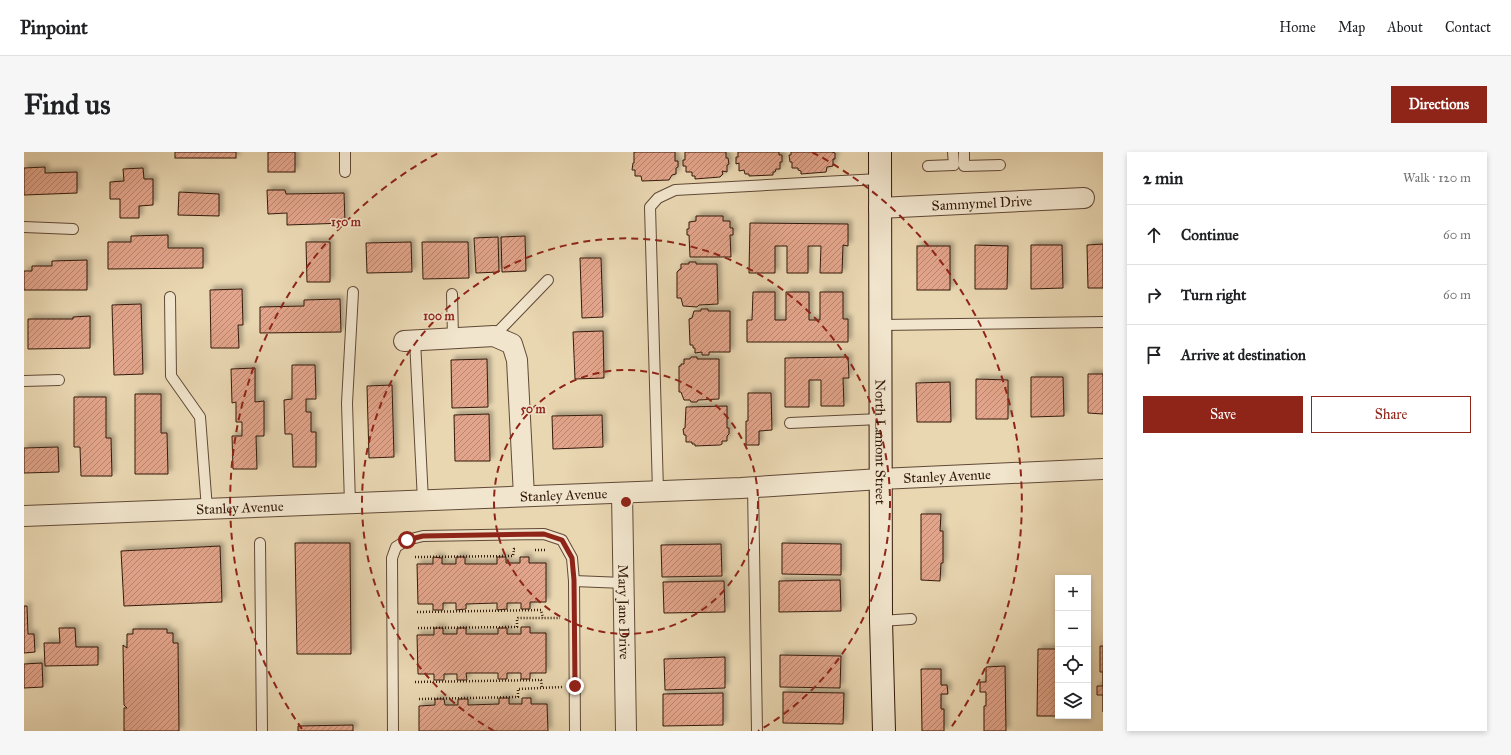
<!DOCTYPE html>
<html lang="en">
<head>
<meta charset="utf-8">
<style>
  body { margin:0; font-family:"IM FELL Great Primer",serif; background:#f6f6f6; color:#202124 }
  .controls { position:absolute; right:12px; bottom:12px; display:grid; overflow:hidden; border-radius:0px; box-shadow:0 2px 6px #0003 }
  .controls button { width:36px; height:36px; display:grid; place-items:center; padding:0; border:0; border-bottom:1px solid #e0e0e0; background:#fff; color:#202124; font:20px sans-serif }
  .stop { position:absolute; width:12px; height:12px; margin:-9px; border:3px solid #8f2418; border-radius:50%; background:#fff }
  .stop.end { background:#8f2418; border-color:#fff; box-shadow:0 1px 4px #0008 }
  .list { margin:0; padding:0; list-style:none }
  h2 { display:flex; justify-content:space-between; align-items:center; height:52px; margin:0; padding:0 16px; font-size:17px }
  h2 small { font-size:13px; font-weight:400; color:#757577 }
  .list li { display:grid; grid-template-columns:26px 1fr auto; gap:12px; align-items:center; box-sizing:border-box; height:60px; padding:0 16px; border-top:1px solid #e0e0e0 }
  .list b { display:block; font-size:15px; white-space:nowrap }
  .list em { font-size:13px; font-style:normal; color:#757577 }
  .actions { display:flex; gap:8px; padding:12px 16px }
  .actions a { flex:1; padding:9px 0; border:1px solid #8f2418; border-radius:0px; text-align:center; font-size:14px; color:#8f2418 }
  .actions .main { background:#8f2418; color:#fff }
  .icon { flex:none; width:22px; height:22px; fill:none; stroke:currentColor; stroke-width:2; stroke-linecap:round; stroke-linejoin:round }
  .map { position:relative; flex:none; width:1079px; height:579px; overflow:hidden; border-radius:0px }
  header { display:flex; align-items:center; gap:24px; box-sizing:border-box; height:56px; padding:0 20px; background:#fff; border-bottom:1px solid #e0e0e0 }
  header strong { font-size:19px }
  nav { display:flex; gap:22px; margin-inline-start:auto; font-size:14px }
  .intro { display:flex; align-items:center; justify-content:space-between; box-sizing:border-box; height:96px; padding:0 24px }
  h1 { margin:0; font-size:28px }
  .button { padding:10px 18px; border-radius:0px; background:#8f2418; color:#fff; font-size:14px; font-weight:700 }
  main { display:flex; gap:24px; padding:0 24px }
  aside { flex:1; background:#fff; border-radius:0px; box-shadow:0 2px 6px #0003 }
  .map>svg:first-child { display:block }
  .building { fill:url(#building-hatch); stroke:#341a0c; filter:url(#shadow) }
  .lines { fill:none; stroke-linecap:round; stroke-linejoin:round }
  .lane-casing { stroke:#614936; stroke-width:12 }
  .street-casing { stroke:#614936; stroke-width:22 }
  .secondary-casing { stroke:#341a0c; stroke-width:24 }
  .path { stroke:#341a0c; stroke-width:2.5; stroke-dasharray:1 2; stroke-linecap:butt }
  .lane { stroke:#f1e5cd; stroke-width:10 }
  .street { stroke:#f1e5cd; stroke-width:20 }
  .secondary { stroke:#f1e5cd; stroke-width:22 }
  .route { stroke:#8f2418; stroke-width:5 }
  .ring { fill:none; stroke:#8f2418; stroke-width:2; stroke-dasharray:7 5 }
  .labels { text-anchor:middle; stroke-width:3; stroke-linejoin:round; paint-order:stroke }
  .street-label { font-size:14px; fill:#341a0c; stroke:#f1e5cd }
  .centre { fill:#8f2418; stroke:#f1e5cd; stroke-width:2 }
  .ring-label { font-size:12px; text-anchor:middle; font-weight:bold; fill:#8f2418; stroke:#f1e5cd; stroke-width:3; stroke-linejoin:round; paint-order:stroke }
</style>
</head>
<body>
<header>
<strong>Pinpoint</strong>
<nav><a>Home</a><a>Map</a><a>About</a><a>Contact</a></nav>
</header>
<div class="intro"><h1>Find us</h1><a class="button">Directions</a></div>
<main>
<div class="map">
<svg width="1079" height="579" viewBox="0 0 1079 579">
  <defs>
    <pattern id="building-hatch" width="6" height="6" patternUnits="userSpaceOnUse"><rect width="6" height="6" fill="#e2a48a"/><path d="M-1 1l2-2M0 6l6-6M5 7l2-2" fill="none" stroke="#b8856f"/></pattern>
    <filter id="shadow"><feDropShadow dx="3.5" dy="-3.5" stdDeviation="2" flood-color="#0004"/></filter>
  </defs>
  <rect width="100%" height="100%" fill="#e9d7b2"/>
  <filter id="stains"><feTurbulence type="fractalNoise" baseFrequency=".005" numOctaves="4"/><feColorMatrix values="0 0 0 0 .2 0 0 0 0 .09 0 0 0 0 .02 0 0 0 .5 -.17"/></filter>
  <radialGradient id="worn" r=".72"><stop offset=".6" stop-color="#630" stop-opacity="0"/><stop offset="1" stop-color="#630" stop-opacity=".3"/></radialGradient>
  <g class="building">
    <rect x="151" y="0" width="61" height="6"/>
    <rect x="244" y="0" width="27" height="20"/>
    <path d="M610 0H651V9H654V15L652 16V22L648 23 645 28 618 29 617 24H611V18H608L609 11H610Z"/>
    <path d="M661 0H702V6H704L705 12 703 13V20L698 19 699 22 696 25 671 27V24H668V20H662V14H659V8H661Z"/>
    <path d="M714 0H755V3H758V10H756V17H752L751 20H749V23L725 24V22H721L720 18 715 19V11L712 12V5H714Z"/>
    <path d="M767 0H808L811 1V7H809V14L803 15 802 20 777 22V19L774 18V16H768V10H766L765 3H767Z"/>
    <path d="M21 15V21L53 20V41L0 43V16Z"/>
    <path d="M119 16 120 27H129V53L115 54V66H96V47H86V30L100 29 99 17Z"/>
    <path d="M243 38H261L262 42 320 41 321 71 263 73V61L244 62Z"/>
    <path d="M155 40 195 42V64L154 63Z"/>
    <path d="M672 64H699V69H706V76H709V83H706L707 105H666L665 83H663V77H665V70L672 69Z"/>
    <path d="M726 71 824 72V94L819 93 818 121H796L797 94H784V121H763V94H751V121H725Z"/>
    <path d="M144 83V96H179V116L84 117V90H107V84Z"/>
    <path d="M501 84 502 119 478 120 477 85Z"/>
    <path d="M474 85 475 120 452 121 450 86Z"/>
    <path d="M282 90H306V130H283Z"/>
    <path d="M387 90 388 120 343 121 342 91Z"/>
    <path d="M398 90H444L445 126 399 127Z"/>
    <path d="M1079 92V136H1064L1063 93Z"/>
    <path d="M951 93 984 94 983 137H951Z"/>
    <path d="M1007 93H1038L1039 136 1007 137Z"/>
    <rect x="893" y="94" width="33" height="44"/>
    <path d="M556 106H577L579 165 558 166Z"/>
    <path d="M63 108V138H0V119H8V114H28V109Z"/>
    <path d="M665 110H672V112H693L694 152 675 153 673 155 659 154 657 146H653V120L656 117H657V112H665Z"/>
    <path d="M218 137 219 173H214L215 196H187L186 138Z"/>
    <path d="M729 140H751V168H762V140H785V168H796V140H819V167H824V190H723V168H728Z"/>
    <path d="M316 147 317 180 236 181V155L280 154V148Z"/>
    <path d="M117 152 119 222 90 223 88 153Z"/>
    <path d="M677 157H684V159H706V200H685V203H678V200L671 201V196H669V193H666L665 167 668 166 670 159H677Z"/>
    <path d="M66 164V196L4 197V167H49V165Z"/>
    <path d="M579 179 580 226 551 227 549 180Z"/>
    <path d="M667 205H673V207H695V247L674 248 673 250H667L666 248H660L657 240H655V214H657V212H660V207H666Z"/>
    <path d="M824 205 825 226H819L820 254H797V228H785V255H761V206Z"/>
    <path d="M463 207 464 255 428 256 427 208Z"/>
    <path d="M268 213H291L292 247H282V260H287V280H292V315H269L268 282H261L260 248 268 247Z"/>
    <path d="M231 216V250L240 249V284H232L233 317H209L208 284H218V270H212V250L208 251 207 217Z"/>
    <path d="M1064 222H1079V262L1064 261Z"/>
    <path d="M1007 225H1039L1040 264 1007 265Z"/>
    <path d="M952 227 984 228V267H952Z"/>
    <path d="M926 230 927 270H893L892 231Z"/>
    <path d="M368 233 370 305 345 306 343 234Z"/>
    <path d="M724 241H747L748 278 735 279V293H722V269H724Z"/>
    <path d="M111 242H137V281H143L144 322H111Z"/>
    <path d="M50 245H82V286H87L88 324H57L56 295H50Z"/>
    <path d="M703 254V276H705V282L703 284V289H698V292L696 293 671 294V292H668V290H662V283H660L659 277 661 276 662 255Z"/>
    <path d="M465 262 466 309H431L430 263Z"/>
    <path d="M578 263 579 295 529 297 528 264Z"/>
    <path d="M34 295 35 320 0 321V296Z"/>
    <path d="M897 362H917L916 379H919V411H917L916 429 897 428Z"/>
    <path d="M271 391H326L327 502H273Z"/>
    <path d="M758 391 817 392V423L758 422Z"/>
    <path d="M697 392 698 424 638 425 637 393Z"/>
    <path d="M196 394 198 450 100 454 97 399Z"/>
    <path d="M409 405 418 406V412H432V405H441V412H473V405H482V411H496V405H505V411H522V450H506V457H497V451H483V457L473 458V451L442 452V457L432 458V451H419V458H409V452H394L393 412H409Z"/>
    <path d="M816 428 817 459 755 460V429Z"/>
    <path d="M700 429 701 460 640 461 639 430Z"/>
    <path d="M0 454H3L4 482H10L11 500 0 501Z"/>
    <path d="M497 475H506V481H522V521H506V527H497V521H483V527H474V521H442L443 528H433V522H420V528H410V522H394L393 483H410V476H419V482H433V476H442V482H474V476H483V482H497Z"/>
    <path d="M35 476H51L52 495H74V513L21 514 20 491H36Z"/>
    <path d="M109 477H143V481H149V491H154L155 579H100V556H103L100 553 99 493 103 496V482H109Z"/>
    <path d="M1076 494H1079V560V543H1073V534H1079V520H1076Z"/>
    <path d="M1014 497H1034L1033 564H1013Z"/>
    <path d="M756 503 817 504 816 536 756 535Z"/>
    <path d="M701 505V536L641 538 640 507Z"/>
    <path d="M18 511 19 535 0 536V512Z"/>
    <path d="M981 514 982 579H960V554H962V540H956V530H962V515Z"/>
    <path d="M897 517H917V533H923L924 542H917V557H920V579H898Z"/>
    <path d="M759 540 820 541 819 572 759 571Z"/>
    <path d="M699 541V573L639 574V542Z"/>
    <path d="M475 546H485V552H498V546H507V552H523L524 579H395V554L411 553V547H420L421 553H434V547H444V553L475 552Z"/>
    <path d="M329 573V579H274V574Z"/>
  </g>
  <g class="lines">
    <g class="lane-casing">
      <g id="lane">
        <path d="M321 0V20"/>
        <path d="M940 0V14L976 13"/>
        <path d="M904 14 930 13 929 0"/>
        <path d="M0 75 49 77"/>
        <path d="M428 142 429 186"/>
        <path d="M146 145 147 224 176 265 183 357"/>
        <path d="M856 173 1079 170"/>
        <path d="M470 184 524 128"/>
        <path d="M391 188 399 349"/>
        <path d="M0 229 35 228"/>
        <path d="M766 271 856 267"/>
        <path d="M729 335 733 579"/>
        <path d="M634 339 626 55 634 46 651 38 855 27"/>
        <path d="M326 352 323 251 329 140"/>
        <path d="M236 391 238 579"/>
        <path d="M550 429 600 431"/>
        <path d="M857 469 887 467"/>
        <path d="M369 579 368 406 372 395 383 388 399 384 520 382 538 388 548 406 550 429 551 579"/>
      </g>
    </g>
    <g class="street-casing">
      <g id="street">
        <path id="s1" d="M855 56 1060 46"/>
        <path d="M380 189 470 184 488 192 493 208 500 344"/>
        <path id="s2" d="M598 341 602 579"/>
        <path id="s3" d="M0 364 717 336 856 327 1079 317"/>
      </g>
    </g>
    <g class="secondary-casing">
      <g id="secondary">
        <path id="s4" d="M856 0 857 469 860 579"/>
      </g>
    </g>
    <g class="path">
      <path d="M511 398H522"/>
      <path d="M391 405 489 404 490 397H492"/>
      <path d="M393 460 517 458 519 466"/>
      <path d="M394 476 493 475V467L494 466H536"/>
      <path d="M391 530 517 528 518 536"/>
      <path d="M395 547 494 545V537L538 535"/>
    </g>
    <use href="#lane" class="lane"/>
    <use href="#street" class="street"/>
    <use href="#secondary" class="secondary"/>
  </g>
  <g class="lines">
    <path class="route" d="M383 388 399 384 520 382 538 388 548 406 550 428 551 534"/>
  </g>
  <g class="ring">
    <circle cx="602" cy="350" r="132"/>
    <path d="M470 579A264 264 0 1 1 734 579"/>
    <path d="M278 577A396 396 0 0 1 416 0M788 0A396 396 0 0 1 926 577"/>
  </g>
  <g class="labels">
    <g class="street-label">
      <text dy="5" stroke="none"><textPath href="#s1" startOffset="103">Sammymel Drive</textPath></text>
      <text dy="5" stroke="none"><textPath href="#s4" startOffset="290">North Lamont Street</textPath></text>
      <text dy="5" stroke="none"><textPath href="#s3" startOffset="924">Stanley Avenue</textPath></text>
      <text dy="5" stroke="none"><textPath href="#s3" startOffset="540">Stanley Avenue</textPath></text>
      <text dy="5" stroke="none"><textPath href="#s3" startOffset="216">Stanley Avenue</textPath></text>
      <text dy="5" stroke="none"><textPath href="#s2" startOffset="119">Mary Jane Drive</textPath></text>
    </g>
  </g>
  <circle cx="602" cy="350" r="6" class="centre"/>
  <g class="ring-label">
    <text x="322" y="74">150 m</text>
    <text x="415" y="168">100 m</text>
    <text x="509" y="261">50 m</text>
  </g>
  <rect width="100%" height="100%" filter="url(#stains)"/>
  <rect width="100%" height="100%" fill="url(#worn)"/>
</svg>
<div class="controls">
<button>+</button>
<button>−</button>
<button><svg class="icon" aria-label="locate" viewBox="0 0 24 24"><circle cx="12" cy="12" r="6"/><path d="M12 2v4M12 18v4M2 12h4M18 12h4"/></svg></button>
<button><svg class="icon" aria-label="layers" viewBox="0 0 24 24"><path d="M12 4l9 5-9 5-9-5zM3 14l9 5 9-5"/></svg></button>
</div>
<div class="stop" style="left:383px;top:388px"></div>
<div class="stop end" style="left:551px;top:534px"></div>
</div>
<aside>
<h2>2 min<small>Walk · 120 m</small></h2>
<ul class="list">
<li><svg class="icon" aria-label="ahead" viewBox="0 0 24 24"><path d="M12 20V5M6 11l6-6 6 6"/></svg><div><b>Continue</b></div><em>60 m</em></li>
<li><svg class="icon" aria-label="right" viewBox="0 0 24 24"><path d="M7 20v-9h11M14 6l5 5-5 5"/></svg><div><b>Turn right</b></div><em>60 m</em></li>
<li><svg class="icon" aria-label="arrive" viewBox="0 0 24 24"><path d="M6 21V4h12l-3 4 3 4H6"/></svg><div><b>Arrive at destination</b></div></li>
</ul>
<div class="actions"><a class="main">Save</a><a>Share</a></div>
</aside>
</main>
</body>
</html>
